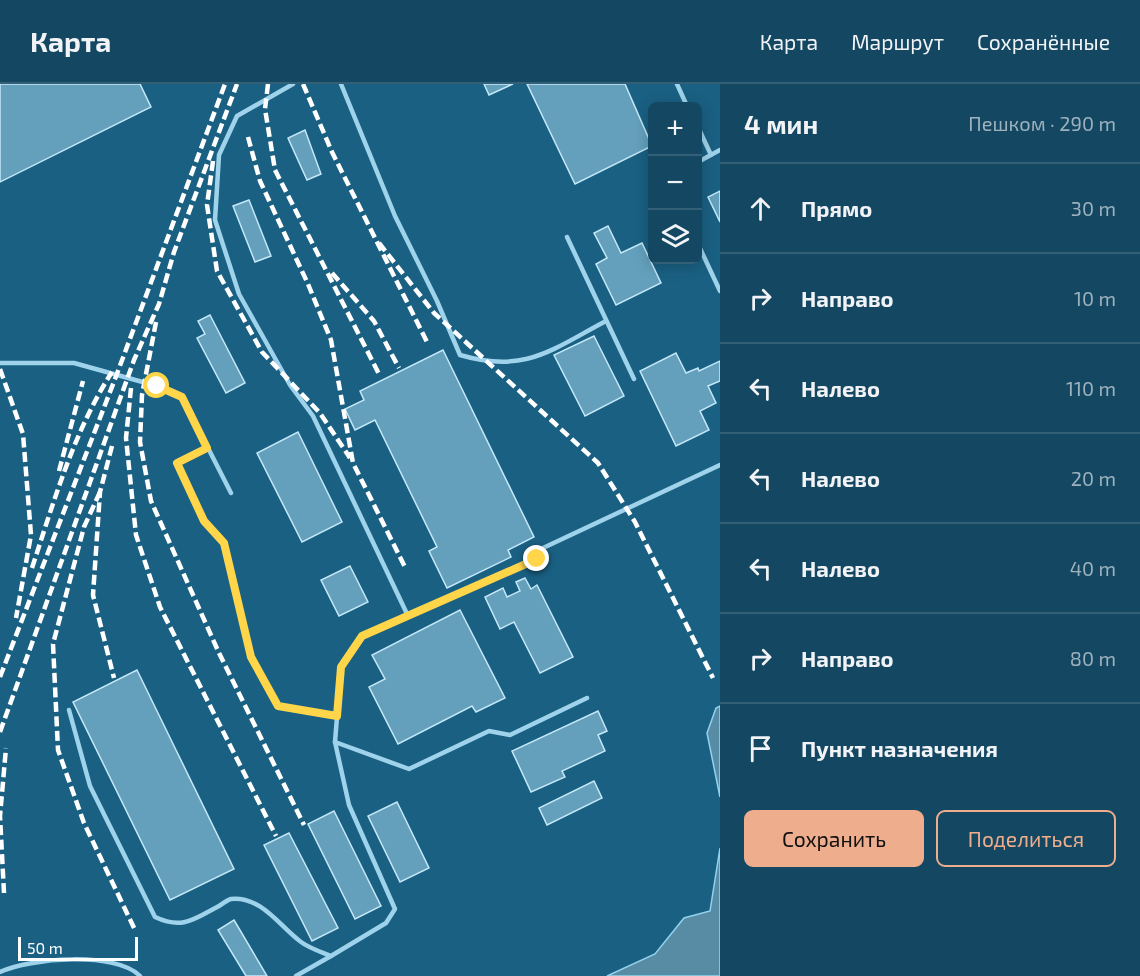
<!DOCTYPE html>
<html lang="ru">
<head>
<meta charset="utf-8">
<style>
  body { margin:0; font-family:"Exo 2",sans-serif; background:#1d4f68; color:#f1f3f6 }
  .controls { position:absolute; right:18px; top:18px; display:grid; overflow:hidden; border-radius:9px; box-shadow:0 3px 15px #0003 }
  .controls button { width:54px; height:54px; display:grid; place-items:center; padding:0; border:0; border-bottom:2px solid #336077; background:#144862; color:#f1f3f6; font:30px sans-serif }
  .scale { position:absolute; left:18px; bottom:15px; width:120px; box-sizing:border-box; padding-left:6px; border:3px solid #fff; border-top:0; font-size:16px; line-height:21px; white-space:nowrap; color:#fff; -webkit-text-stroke:4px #1a6083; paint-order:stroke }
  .stop { position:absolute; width:18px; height:18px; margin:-14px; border:4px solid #ffd54a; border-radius:50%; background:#fff }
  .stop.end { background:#ffd54a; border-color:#fff; box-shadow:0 2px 6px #0008 }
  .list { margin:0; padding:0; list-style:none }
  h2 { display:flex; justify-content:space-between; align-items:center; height:78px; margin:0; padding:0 24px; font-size:26px }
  h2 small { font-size:20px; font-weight:400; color:#9db2be }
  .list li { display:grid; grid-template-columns:39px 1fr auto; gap:18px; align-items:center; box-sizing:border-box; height:90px; padding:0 24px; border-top:2px solid #336077 }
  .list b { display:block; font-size:22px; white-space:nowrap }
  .list em { font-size:20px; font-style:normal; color:#9db2be }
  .actions { display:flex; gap:12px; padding:18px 24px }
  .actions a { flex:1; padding:14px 0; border:2px solid #eead8d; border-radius:9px; text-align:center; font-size:21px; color:#eead8d }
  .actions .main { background:#eead8d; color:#111 }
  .icon { flex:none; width:33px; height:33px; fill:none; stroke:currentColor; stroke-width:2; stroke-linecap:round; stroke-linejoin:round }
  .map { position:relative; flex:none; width:720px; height:892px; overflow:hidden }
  header { display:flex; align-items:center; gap:36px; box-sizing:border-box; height:84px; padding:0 30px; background:#144862; border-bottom:2px solid #336077 }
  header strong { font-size:28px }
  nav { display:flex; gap:33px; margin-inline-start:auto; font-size:21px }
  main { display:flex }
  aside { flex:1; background:#144862 }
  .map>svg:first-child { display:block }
  .water { fill:#588ca5; stroke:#92d2ee; stroke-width:1.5 }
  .building { fill:#64a0bc; stroke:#c4e8f8; stroke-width:1.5 }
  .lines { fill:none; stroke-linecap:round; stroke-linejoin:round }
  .lane { stroke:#9fd3eb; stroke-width:4.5 }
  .rail { stroke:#fff; stroke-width:4.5; stroke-dasharray:10 4.5; stroke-linecap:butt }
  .route { stroke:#ffd54a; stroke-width:8 }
</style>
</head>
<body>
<header>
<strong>Карта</strong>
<nav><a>Карта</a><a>Маршрут</a><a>Сохранённые</a></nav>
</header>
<main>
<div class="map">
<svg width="720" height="892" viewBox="0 0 720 892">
  <rect width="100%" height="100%" fill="#1a6083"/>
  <g class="water">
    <path d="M720 622V713L707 649 716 624Z"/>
    <path d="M720 764V892H607L655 870 684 834 710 827Z"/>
  </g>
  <g class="building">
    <path d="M0 0H140L151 23 0 98Z"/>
    <path d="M484 0H513L489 11Z"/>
    <path d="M527 0H625L652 62 575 100Z"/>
    <path d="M305 46 321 90 307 96 288 54Z"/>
    <path d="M720 107V138L708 113Z"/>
    <path d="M249 116 271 172 255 178 233 122Z"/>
    <path d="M608 142 621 169 642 159 661 199 616 221 596 180 607 174 594 149Z"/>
    <path d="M210 231 245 299 226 309 197 254 205 250 198 237Z"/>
    <path d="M594 252 624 312 585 332 554 271Z"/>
    <path d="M443 266 534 453 508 466 511 473 447 504 429 467 437 463 375 336 355 346 345 325 364 316 360 307Z"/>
    <path d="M676 269 686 289 698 284 699 287 720 277V297L708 302 716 319 700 327 709 346 676 362 640 287Z"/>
    <path d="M298 348 342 438 302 458 257 369Z"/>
    <path d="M350 482 368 518 339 532 321 496Z"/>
    <path d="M525 494 531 505 537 501 573 573 540 589 514 538 500 545 485 513 503 504 507 513 520 507 516 498Z"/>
    <path d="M460 526 505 614 476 628 472 622 398 660 369 603 385 595 372 571Z"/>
    <path d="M137 586 234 785 170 816 73 618Z"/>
    <path d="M598 627 607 647 598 651 605 667 562 687 565 693 531 708 512 667Z"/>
    <path d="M594 697 602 714 547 741 539 724Z"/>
    <path d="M397 718 429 784 400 798 368 732Z"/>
    <path d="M334 727 381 822 355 835 308 740Z"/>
    <path d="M289 749 338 844 312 857 264 761Z"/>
    <path d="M234 836 267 892H246L218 846Z"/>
  </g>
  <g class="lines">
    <g class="lane">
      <path d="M293 0 237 32 219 71 215 136 239 210 290 301 313 332 408 532"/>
      <path d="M341 0 395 132 437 217 460 271C525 290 551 266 606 237"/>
      <path d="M677 0 687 22"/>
      <path d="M698 43 711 71"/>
      <path d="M698 78 720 66"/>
      <path d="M567 153 634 295"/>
      <path d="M698 160 720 207"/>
      <path d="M0 279H74L157 302 182 313 231 409"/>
      <path d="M207 364 177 379 204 437 224 459 251 573 278 622 337 632"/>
      <path d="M69 626 90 702 155 833C183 846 194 835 219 822 222 820 227 816 231 815 262 812 280 843 301 858 309 864 321 868 331 872L386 839 395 825 349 721 335 658 341 583 362 552 537 475 543 464 720 381"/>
      <path d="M335 658 409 685 489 647 510 651 587 614"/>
      <path d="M0 888C30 874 116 867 140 892"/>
      <path d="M296 892 331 872"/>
    </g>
    <g class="rail">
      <path d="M268 0 265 25 275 86 379 290"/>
      <path d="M303 0 332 68 427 258"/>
      <path d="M248 53 260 97 308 200 331 256 353 379 406 485"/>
      <path d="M213 77 207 121 217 187 262 268 320 329 350 374"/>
      <path d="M379 159 434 229 598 379 635 438 713 594"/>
      <path d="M332 189 374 237 399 284"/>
      <path d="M156 238 142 311 140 358 151 417 219 569 304 741"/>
      <path d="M0 285 23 350 31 451 16 534"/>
      <path d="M131 304 126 354 136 451 160 523 276 752"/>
      <path d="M112 362 100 408 93 511 114 594"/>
      <path d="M59 387 83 297"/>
      <path d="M100 408 84 443 53 560 58 666 84 739 136 848"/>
      <path d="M32 484C54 417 74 347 112 288"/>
      <path d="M0 593 115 295 225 0"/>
      <path d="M0 648 134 276 159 220 174 168 237 0"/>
      <path d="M4 809 0 732 6 664"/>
    </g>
  </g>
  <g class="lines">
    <path class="route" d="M157 302 182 313 207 364 177 379 204 437 224 459 251 573 278 622 337 632 341 583 362 552 537 475"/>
  </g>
</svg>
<div class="controls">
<button>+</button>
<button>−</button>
<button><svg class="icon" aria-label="layers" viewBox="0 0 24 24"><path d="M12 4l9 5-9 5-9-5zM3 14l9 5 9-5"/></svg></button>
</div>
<div class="scale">50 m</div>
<div class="stop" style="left:157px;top:302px"></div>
<div class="stop end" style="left:537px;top:475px"></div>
</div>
<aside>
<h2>4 мин<small>Пешком · 290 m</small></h2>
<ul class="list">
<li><svg class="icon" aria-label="ahead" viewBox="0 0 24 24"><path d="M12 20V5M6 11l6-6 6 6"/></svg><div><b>Прямо</b></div><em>30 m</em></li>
<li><svg class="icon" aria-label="right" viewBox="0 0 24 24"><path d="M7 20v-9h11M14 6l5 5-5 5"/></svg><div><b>Направо</b></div><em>10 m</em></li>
<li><svg class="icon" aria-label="left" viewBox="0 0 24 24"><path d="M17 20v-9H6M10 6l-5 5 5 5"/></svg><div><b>Налево</b></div><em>110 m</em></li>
<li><svg class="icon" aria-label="left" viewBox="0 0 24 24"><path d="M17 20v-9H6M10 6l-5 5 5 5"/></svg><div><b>Налево</b></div><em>20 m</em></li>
<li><svg class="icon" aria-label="left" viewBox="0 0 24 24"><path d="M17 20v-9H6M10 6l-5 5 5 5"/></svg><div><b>Налево</b></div><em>40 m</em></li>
<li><svg class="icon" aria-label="right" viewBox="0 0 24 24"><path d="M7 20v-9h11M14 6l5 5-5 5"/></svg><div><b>Направо</b></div><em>80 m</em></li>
<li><svg class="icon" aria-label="arrive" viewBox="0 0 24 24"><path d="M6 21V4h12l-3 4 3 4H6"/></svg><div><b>Пункт назначения</b></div></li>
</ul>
<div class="actions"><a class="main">Сохранить</a><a>Поделиться</a></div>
</aside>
</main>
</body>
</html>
